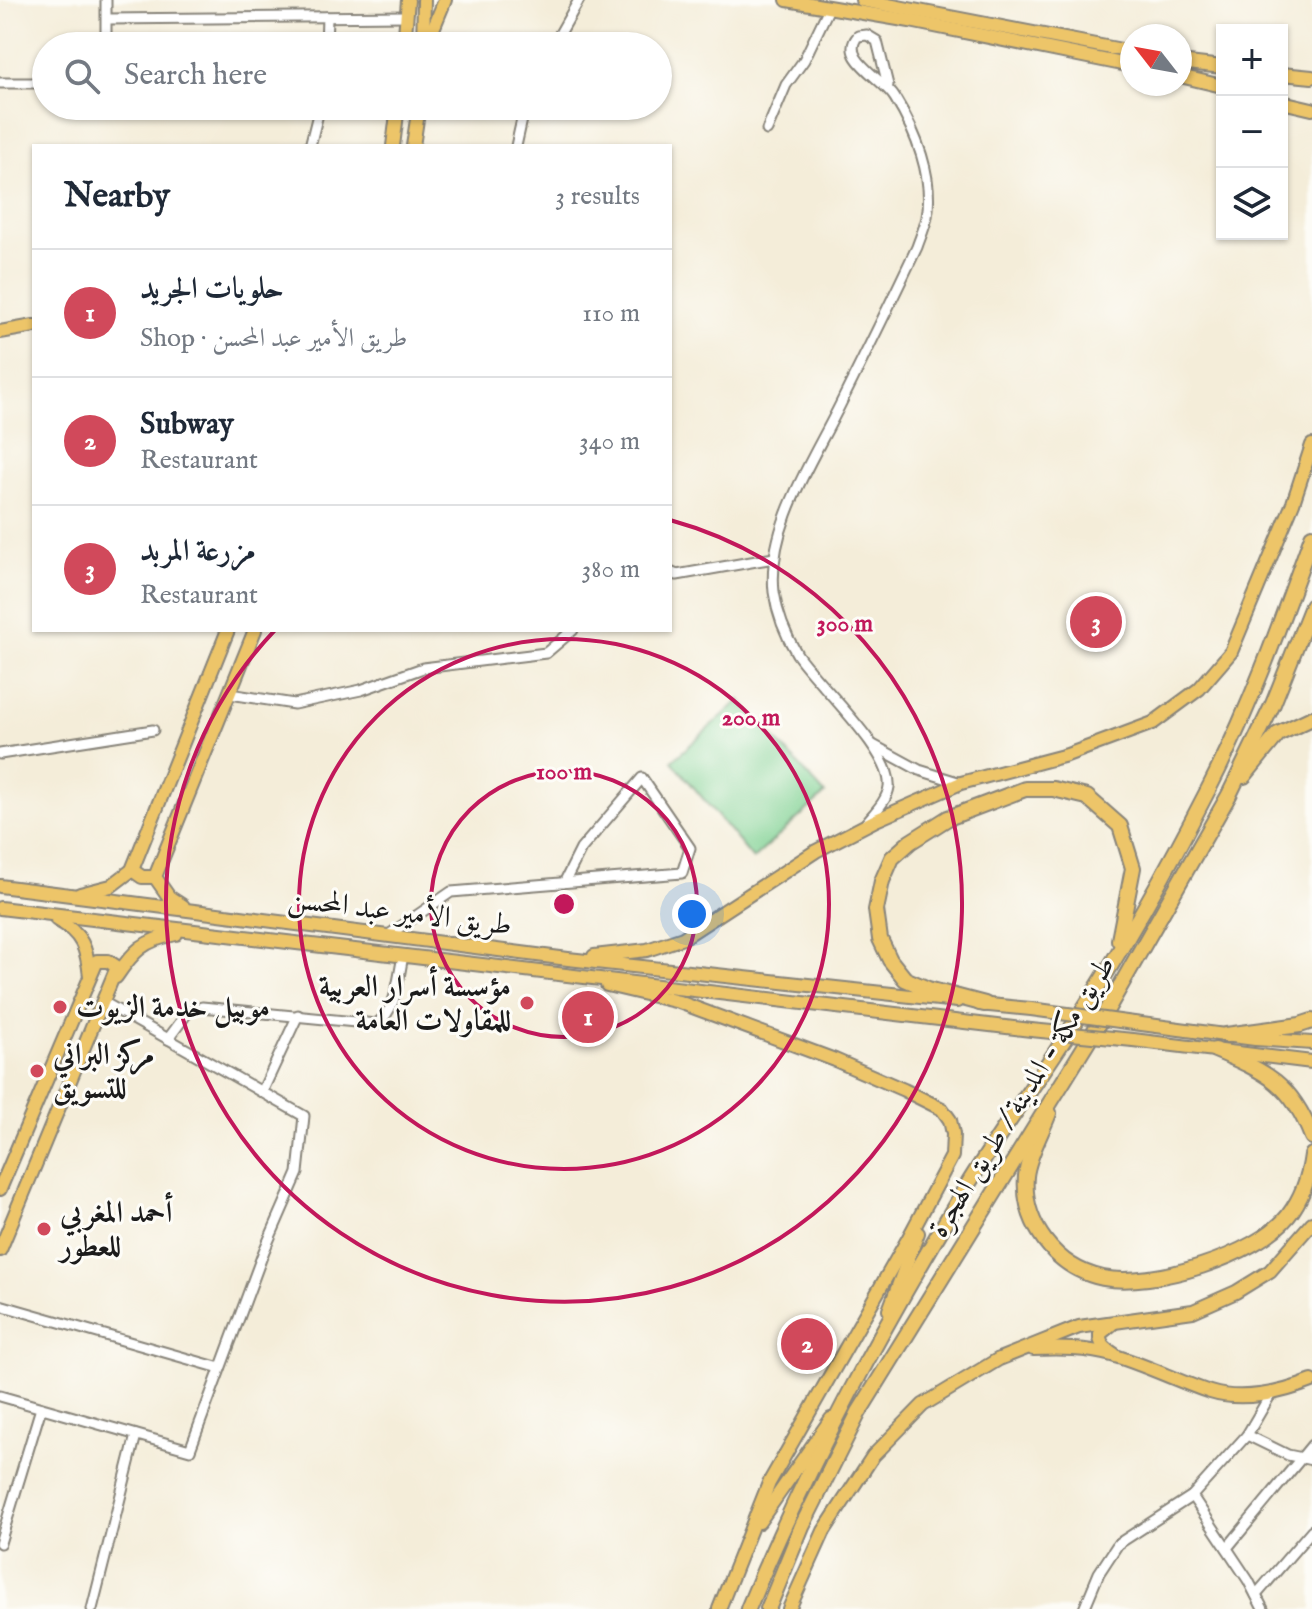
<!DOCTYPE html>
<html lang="en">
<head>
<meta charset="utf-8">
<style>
  body { margin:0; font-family:"IM FELL English",Amiri,serif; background:#f6f6f7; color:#1f2937 }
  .controls { position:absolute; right:24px; top:24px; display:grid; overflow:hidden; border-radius:0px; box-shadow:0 2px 6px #0004 }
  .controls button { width:72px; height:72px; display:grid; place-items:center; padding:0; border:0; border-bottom:2px solid #e0e1e3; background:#fff; color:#1f2937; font:40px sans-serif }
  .compass { position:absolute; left:1120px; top:24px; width:72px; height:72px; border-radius:50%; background:#fff; box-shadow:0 2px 6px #0004; rotate:301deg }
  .you { position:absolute; left:692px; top:914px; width:28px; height:28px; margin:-20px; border:6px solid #fff; border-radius:50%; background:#1a73e8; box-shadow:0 0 0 12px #1a73e833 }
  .badge { display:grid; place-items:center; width:52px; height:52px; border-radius:50%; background:#d1495b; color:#fff; font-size:26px; font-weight:700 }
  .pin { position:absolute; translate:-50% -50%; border:4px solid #fff; box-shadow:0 2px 8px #0006 }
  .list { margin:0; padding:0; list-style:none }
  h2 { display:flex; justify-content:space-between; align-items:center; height:104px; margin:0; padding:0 32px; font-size:34px }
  h2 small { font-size:26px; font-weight:400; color:#747a83 }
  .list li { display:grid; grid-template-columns:52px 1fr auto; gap:24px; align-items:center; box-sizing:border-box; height:128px; padding:0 32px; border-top:2px solid #e0e1e3 }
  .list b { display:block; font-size:30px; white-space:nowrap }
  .list p { margin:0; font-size:26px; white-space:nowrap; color:#747a83 }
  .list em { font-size:26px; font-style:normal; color:#747a83 }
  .icon { flex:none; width:44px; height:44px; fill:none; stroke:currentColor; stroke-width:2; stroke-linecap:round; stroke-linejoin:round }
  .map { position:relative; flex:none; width:1312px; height:1609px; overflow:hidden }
  .search { position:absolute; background:#fff; box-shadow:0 2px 6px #0004; left:32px; top:32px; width:640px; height:88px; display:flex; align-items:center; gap:20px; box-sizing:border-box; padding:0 28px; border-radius:44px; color:#747a83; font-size:30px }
  .panel { position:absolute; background:#fff; box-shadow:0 2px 6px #0004; left:32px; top:144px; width:640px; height:488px; border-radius:0px }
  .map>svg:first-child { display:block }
  .park { fill:#7fd193; stroke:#4e7658; stroke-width:2 }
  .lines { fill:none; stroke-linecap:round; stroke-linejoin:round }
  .minor-casing { stroke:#88847a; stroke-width:13 }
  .major-casing { stroke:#88847a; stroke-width:16 }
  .highway-casing { stroke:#88847a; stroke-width:18 }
  .minor { stroke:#fff; stroke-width:9 }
  .major { stroke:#edc569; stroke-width:12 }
  .highway { stroke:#edc569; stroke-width:14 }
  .major-bridge-casing { stroke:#88847a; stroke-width:16; stroke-linecap:butt }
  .major-bridge { stroke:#edc569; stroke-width:12 }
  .ring { fill:none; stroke:#c2185b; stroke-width:4 }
  .poi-dot { fill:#d1495b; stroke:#fdfcf7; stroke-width:3 }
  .labels { text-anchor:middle; stroke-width:6; stroke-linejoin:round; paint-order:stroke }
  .street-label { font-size:30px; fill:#1c1c1c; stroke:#fdfcf7 }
  .poi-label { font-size:30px; font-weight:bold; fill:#1c1c1c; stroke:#fdfcf7; text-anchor:start }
  .centre { fill:#c2185b; stroke:#fdfcf7; stroke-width:4 }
  .ring-label { font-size:24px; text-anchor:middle; font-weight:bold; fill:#c2185b; stroke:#fdfcf7; stroke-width:6; stroke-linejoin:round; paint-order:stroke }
</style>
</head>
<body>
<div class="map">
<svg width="1312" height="1609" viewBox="0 0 1312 1609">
  <rect width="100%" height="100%" fill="#fdfcf7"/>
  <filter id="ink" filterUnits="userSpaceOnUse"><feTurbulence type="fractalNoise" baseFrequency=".0125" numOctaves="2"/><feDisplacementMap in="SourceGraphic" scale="16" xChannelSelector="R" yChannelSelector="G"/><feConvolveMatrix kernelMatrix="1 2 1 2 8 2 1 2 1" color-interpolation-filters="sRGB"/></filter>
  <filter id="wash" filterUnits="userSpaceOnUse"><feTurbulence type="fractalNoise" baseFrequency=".006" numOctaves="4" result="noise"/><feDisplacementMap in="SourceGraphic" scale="32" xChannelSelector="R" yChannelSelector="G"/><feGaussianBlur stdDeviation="1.8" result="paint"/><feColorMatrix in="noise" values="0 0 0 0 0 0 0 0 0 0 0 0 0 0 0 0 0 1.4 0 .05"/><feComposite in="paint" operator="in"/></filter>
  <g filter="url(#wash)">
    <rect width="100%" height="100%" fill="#f4edd9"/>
    <path class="park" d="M740 700 825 794 753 859 672 761Z"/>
  </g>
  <g filter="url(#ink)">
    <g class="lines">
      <g class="minor-casing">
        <g id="minor">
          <path d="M107 19 407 16"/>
          <path d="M106 46V0"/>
          <path d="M326 46 327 17"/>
          <path d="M553 46 579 0"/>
          <path d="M0 83H46"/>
          <path d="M767 130 786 85 804 60 829 8"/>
          <path d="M310 146 320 106"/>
          <path d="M516 146 525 106"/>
          <path d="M670 572 677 575 774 558"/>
          <path d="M230 694 294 704 361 690 423 668 546 653 573 630"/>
          <path d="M873 745 919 770 961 783"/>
          <path d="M0 754 153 730"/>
          <path d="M866 823C874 813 887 801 889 787 893 752 817 684 797 654 786 636 777 613 774 592 767 527 812 462 840 405 866 353 892 300 917 247 920 238 925 227 927 217 934 177 916 132 895 98 883 78 838 58 858 36L867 35 877 41 888 85"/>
          <path d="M387 936 451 892 682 873 690 848 642 778 581 849 564 883"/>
          <path d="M168 1039 188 1012 202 1007 376 1024C397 1011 398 978 403 956"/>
          <path d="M262 1092 298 1015"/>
          <path d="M0 1305 220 1368"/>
          <path d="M0 1396 190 1450 264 1251 298 1173 304 1116 103 1002"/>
          <path d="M1247 1435 1288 1455 1312 1460"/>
          <path d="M1192 1496 1248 1580 1263 1609"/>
          <path d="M0 1543 41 1408"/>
          <path d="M1227 1548 1312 1445"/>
          <path d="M1256 1595 1312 1530"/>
          <path d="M92 1609 136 1435"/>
          <path d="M1084 1609 1099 1573 1118 1544 1192 1496 1247 1435 1272 1392"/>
        </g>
      </g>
      <g class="major-casing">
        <g id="major">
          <path d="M787 0 910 21 1132 66"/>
          <path d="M862 0 1132 52"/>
          <path d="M404 46 408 0"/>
          <path d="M423 46 424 0"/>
          <path d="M426 46 445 0"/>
          <path d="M1180 62 1222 67"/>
          <path d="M1282 74 1312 77"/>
          <path d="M1180 76 1222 86"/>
          <path d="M1282 102 1312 109"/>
          <path d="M393 146 398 106"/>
          <path d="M413 146 419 106"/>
          <path d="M0 332 34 326"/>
          <path d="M132 870 142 877H155L255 630"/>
          <path d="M155 877 169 897 183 906"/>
          <path d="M0 886 568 959 957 1001"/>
          <path d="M80 894 111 886 132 870 228 630"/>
          <path d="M0 908 1031 1030"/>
          <path d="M57 920C82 933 87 949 90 976"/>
          <path d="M594 956 647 950 683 938 816 851 876 820 961 783 1067 755 1153 723 1199 689 1231 652 1293 503 1312 445"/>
          <path d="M116 977C134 950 144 940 176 934"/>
          <path d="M607 985 679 1002 835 1060 904 1090 942 1109 950 1120 953 1134 952 1156 908 1239 769 1483 719 1609"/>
          <path d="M979 1004 1031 1009"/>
          <path d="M1134 1023 1255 1039 1312 1043"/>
          <path d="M1133 1040 1312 1062"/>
          <path d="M0 1189 97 961H108L117 967 0 1250"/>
          <path d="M889 1310 918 1233"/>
          <path d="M1112 1324 1100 1334C1099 1344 1106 1349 1114 1354"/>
          <path d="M1033 1349C1060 1348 1086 1348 1112 1355 1146 1365 1177 1381 1210 1392 1242 1402 1282 1393 1312 1381"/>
          <path d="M759 1522 831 1419"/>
          <path d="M789 1609 824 1531 873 1456 923 1405 999 1359 1079 1327 1193 1311 1236 1292 1270 1271 1312 1223"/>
        </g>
      </g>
      <g class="highway-casing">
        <g id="highway">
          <path d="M1244 776 1278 734 1312 718"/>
          <path d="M985 1004 928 989 905 979 890 960 880 939 876 910 882 881 892 858 910 842 948 818 1025 789H1053L1087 797 1120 826 1133 868 1119 940"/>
          <path d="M1226 1035 1300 1025 1312 1021"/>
          <path d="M1215 1050C1266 1072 1291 1082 1312 1137"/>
          <path d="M1049 1113C1042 1132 1028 1156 1026 1176 1022 1224 1056 1268 1103 1278 1152 1288 1256 1256 1288 1216 1302 1198 1309 1178 1312 1155"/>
          <path d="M748 1609C809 1460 887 1319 970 1181 1004 1126 1043 1073 1078 1018 1125 945 1168 868 1208 790 1250 709 1281 622 1312 536"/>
          <path d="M768 1609 802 1526 859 1412 1100 1022 1229 795 1273 704 1312 606"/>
        </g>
      </g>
      <use href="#minor" class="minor"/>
      <use href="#major" class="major"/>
      <use href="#highway" class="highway"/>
      <g class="major-bridge-casing">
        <g id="major-bridge">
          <path d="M1031 1009 1134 1023"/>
          <path d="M1031 1030 1133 1040"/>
        </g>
      </g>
      <use href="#major-bridge" class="major-bridge"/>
    </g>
  </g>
  <g class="ring">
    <circle cx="564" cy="904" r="133"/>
    <circle cx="564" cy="904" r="265"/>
    <path d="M670 520A398 398 0 1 1 275 630"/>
  </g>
  <g class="poi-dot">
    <circle cx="527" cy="1003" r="8"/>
    <circle cx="60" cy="1007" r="8"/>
    <circle cx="37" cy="1071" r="8"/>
    <circle cx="44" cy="1229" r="8"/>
  </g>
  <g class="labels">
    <g class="street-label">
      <text transform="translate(400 911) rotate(7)" y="10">طريق الأمير عبد المحسن</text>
      <text transform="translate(1021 1096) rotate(-58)" y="10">طريق مكة - المدينة / طريق الهجرة</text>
    </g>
    <g class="poi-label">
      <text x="511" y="996" text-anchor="end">مؤسسة أسرار العربية<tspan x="511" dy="34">للمقاولات العامة</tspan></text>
      <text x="76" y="1017">موبيل خدمة الزيوت</text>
      <text x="53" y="1064">مركز البراني<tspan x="53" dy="34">للتسويق</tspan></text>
      <text x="60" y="1222">أحمد المغربي<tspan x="60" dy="34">للعطور</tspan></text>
    </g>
  </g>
  <circle cx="564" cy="904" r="12" class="centre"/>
  <g class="ring-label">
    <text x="845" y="631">300 m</text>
    <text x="751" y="725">200 m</text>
    <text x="564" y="779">100 m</text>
  </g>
</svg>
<div class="controls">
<button>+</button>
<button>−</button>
<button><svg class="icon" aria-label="layers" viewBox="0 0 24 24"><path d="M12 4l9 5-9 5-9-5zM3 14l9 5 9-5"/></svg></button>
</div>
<svg class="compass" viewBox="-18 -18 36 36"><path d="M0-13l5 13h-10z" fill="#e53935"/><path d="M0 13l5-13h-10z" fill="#747a83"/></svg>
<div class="you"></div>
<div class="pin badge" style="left:588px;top:1017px">1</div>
<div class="pin badge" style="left:807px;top:1344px">2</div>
<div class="pin badge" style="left:1096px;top:622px">3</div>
<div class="search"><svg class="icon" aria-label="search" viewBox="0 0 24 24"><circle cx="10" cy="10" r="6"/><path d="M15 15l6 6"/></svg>Search here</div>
<section class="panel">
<h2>Nearby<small>3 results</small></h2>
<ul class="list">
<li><span class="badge">1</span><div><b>حلويات الجريد</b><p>Shop · طريق الأمير عبد المحسن</p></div><em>110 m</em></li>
<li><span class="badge">2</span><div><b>Subway</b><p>Restaurant</p></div><em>340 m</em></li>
<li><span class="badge">3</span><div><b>مزرعة المربد</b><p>Restaurant</p></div><em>380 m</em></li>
</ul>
</section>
</div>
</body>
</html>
